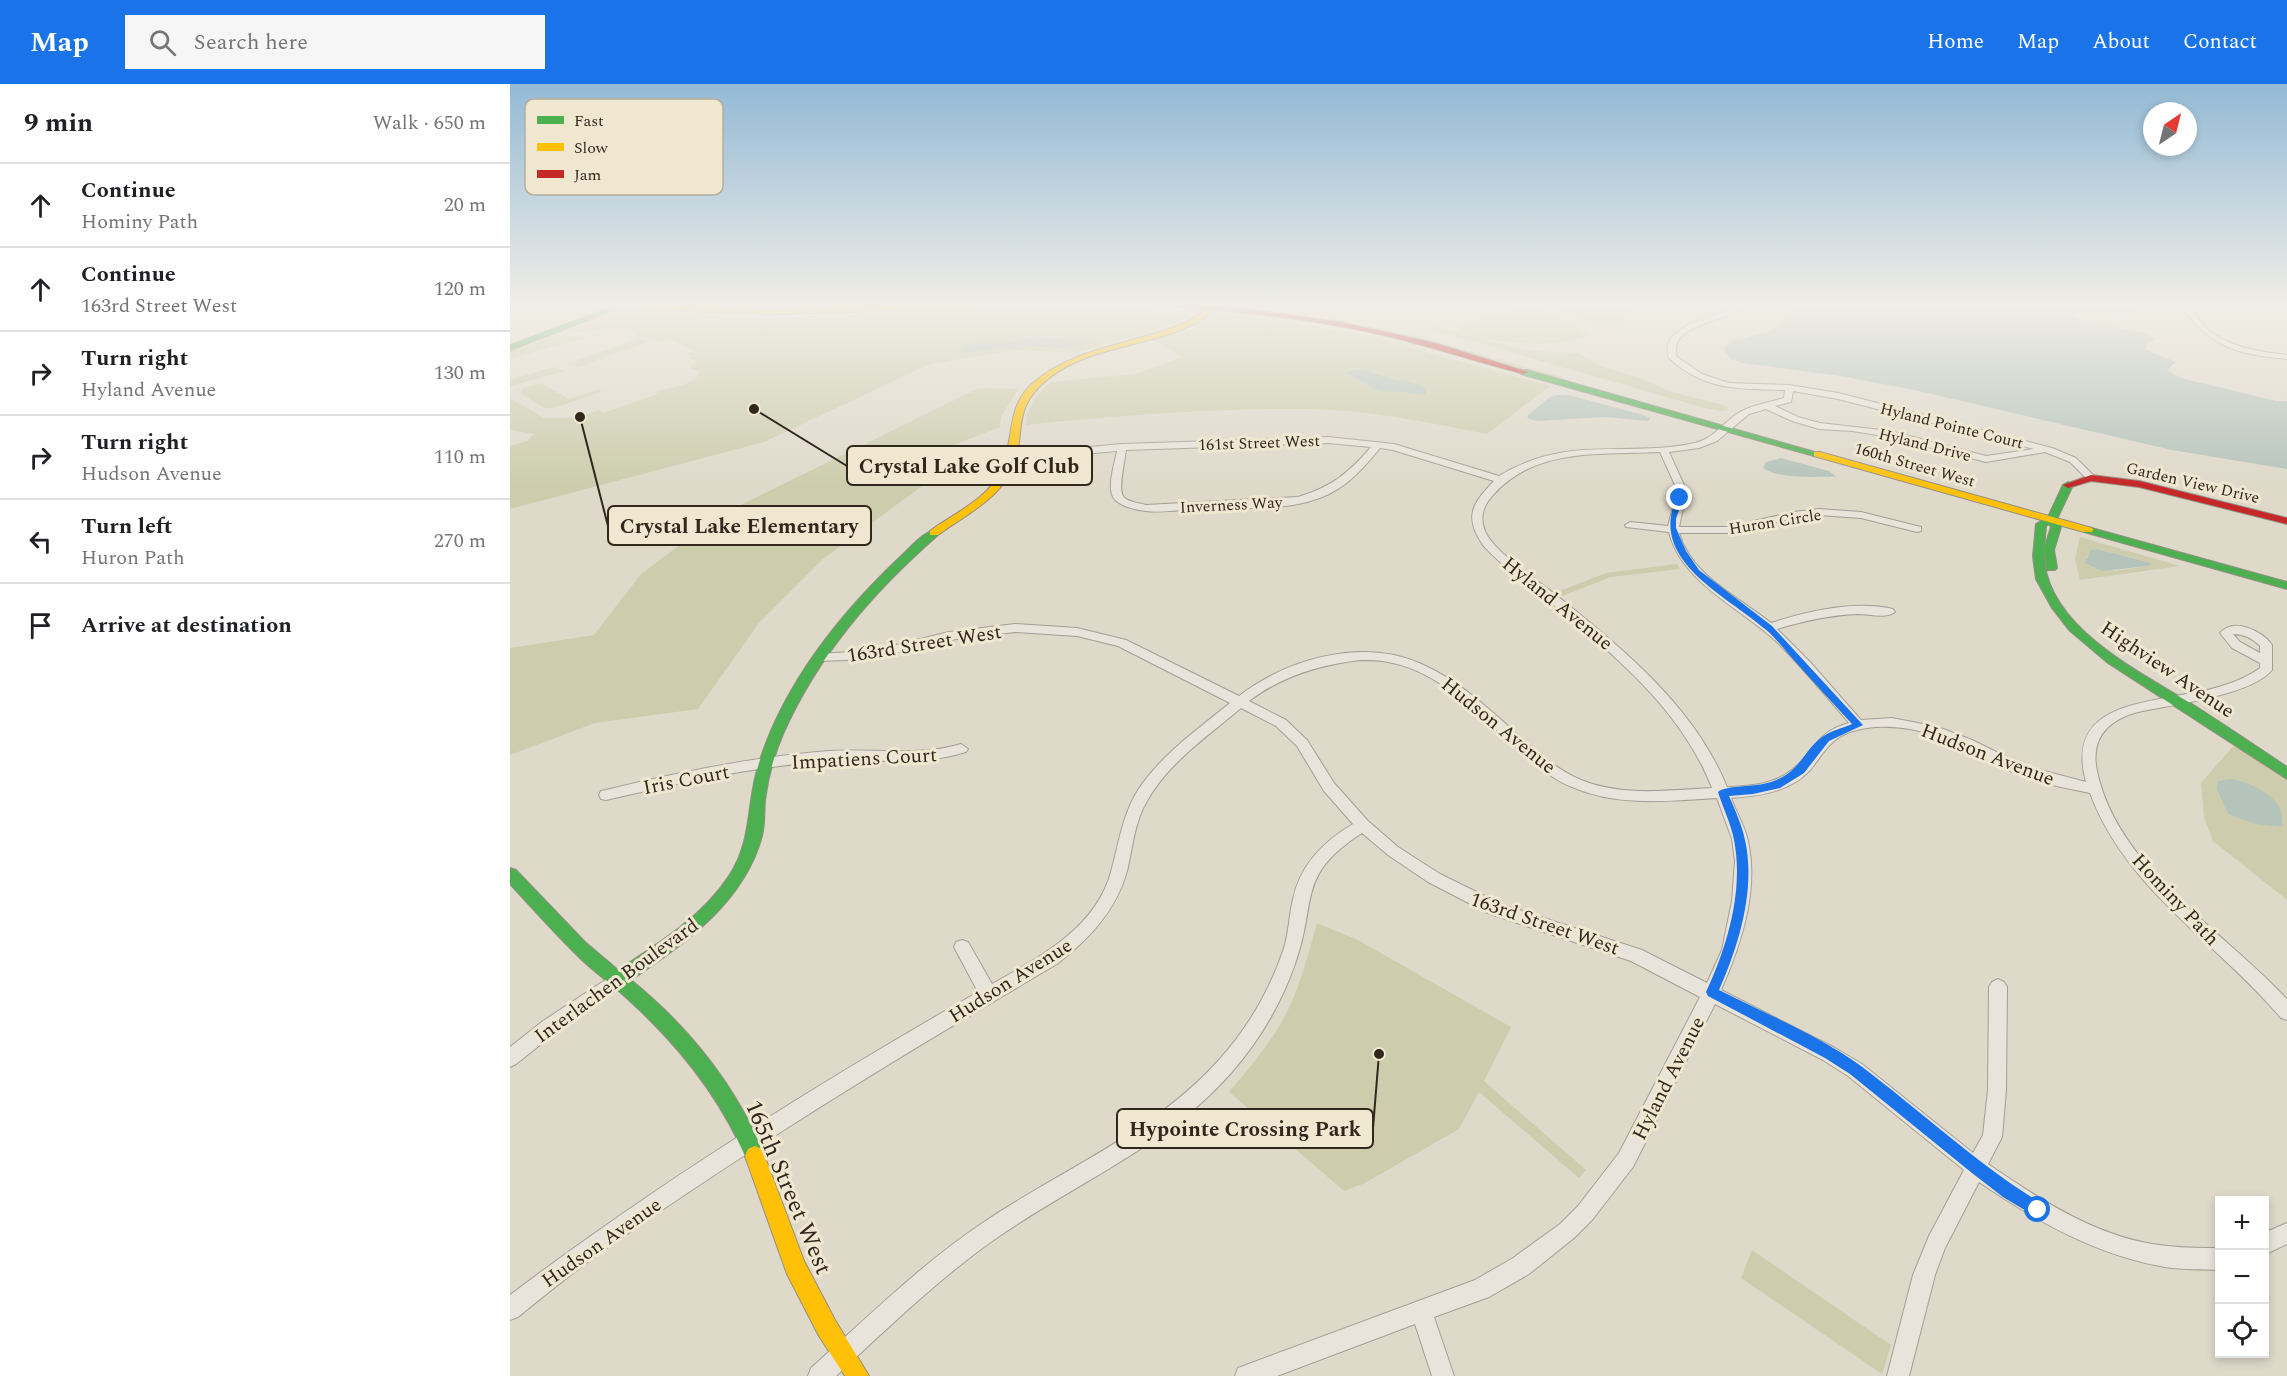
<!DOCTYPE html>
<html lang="en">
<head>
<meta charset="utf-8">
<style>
  body { margin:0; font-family:Spectral,serif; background:#f6f6f6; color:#202124 }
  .controls { position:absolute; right:18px; bottom:18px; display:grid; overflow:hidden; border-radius:0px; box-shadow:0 3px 9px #0003 }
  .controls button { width:54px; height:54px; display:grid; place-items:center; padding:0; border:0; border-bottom:2px solid #e0e0e0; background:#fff; color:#202124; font:30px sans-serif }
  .compass { position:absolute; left:1633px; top:18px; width:54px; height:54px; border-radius:50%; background:#fff; box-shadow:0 3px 9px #0003; rotate:35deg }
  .stop { position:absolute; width:18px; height:18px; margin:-14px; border:4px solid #1a73e8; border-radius:50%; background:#fff }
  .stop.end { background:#1a73e8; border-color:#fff; box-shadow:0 2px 6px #0008 }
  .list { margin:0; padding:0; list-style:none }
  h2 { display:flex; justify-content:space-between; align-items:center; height:78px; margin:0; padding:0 24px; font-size:26px }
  h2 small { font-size:20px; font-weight:400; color:#757577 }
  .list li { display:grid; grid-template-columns:39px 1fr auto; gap:18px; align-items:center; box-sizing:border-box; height:84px; padding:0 24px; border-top:2px solid #e0e0e0 }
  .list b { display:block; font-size:22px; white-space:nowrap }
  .list p { margin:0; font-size:20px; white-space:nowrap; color:#757577 }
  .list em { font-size:20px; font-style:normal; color:#757577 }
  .icon { flex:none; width:33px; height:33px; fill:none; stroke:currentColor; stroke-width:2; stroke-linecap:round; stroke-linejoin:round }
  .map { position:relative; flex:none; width:1777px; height:1292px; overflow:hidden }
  header { display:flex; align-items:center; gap:36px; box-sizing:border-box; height:84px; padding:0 30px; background:#1a73e8; color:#fff }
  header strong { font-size:28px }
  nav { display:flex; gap:33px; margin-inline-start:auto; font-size:21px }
  .search { width:420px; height:54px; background:#f6f6f6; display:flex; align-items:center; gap:15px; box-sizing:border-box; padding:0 21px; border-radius:0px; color:#757577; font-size:22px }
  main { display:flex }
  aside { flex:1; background:#fff }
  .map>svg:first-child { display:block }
  .green { fill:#cdcdae; fill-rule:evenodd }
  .water { fill:#b5c4bb }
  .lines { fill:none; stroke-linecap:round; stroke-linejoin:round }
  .street-casing { stroke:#a49e94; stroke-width:2 }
  .fast-casing { stroke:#948e83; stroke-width:2 }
  .slow-casing { stroke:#948e83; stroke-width:2 }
  .jam-casing { stroke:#948e83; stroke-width:2 }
  .street { fill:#e8e4db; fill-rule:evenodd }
  .fast { fill:#4caf50; fill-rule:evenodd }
  .slow { fill:#ffc107; fill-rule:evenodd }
  .jam { fill:#c62828; fill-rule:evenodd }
  .route { fill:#1a73e8 }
  .labels { text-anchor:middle; stroke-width:6; stroke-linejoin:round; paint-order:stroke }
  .far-street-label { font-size:16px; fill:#31271d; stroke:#f0e7d0 }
  .street-label { font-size:20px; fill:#31271d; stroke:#f0e7d0 }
  .near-street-label { font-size:24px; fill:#31271d; stroke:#f0e7d0 }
  .key { fill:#f0e7d0; stroke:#b7ad9a; stroke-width:1.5 }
  .key-label { font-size:16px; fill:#31271d }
  .leader { fill:none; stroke:#31271d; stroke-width:2 }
  .callout-dot { fill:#31271d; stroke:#f0e7d0; stroke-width:2 }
  .callout { fill:#f0e7d0; stroke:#31271d; stroke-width:2 }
  .callout-label { font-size:21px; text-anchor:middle; font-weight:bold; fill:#31271d }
</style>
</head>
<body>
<header>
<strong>Map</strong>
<div class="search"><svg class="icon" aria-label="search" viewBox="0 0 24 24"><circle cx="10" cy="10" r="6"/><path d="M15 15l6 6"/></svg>Search here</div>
<nav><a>Home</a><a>Map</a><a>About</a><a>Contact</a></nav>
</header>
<main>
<aside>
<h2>9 min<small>Walk · 650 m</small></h2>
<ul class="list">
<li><svg class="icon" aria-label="ahead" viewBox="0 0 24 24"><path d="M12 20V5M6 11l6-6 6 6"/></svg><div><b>Continue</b><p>Hominy Path</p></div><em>20 m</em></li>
<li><svg class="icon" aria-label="ahead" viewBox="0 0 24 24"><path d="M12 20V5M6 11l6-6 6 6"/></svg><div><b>Continue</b><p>163rd Street West</p></div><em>120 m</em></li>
<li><svg class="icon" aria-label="right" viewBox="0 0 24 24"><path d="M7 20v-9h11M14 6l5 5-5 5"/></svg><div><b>Turn right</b><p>Hyland Avenue</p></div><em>130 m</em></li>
<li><svg class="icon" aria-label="right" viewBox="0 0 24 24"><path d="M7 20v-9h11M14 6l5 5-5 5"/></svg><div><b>Turn right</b><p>Hudson Avenue</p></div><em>110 m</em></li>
<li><svg class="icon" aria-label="left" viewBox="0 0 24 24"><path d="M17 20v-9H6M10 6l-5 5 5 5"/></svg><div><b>Turn left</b><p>Huron Path</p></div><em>270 m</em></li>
<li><svg class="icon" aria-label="arrive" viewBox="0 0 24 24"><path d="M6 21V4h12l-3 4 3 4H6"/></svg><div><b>Arrive at destination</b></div></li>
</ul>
</aside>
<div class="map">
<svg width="1777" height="1292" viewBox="0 0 1777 1292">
  <rect width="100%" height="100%" fill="#dfd9ca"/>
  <g class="green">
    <path d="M878 220H977L927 226Z"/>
    <path d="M1031 220H1123C1124 235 1111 240 1098 245Z"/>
    <path d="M499 222H575L687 228 663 241 566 269 506 266 420 280 254 358 0 425V362L17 357 24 350 0 346V314L34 334H66L89 326 93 329 148 310 145 308C159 303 183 303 190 288L179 284 186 277 180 274 181 271 176 270 185 267 159 255 150 258 148 256C140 256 134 252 125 253V247C103 238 78 252 55 247L121 223 170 231 262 234Z"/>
    <path d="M1011 222C1036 224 1060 241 1082 251L1062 257 1030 260 974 256 1021 267 1068 269 1093 283 1133 295 1162 308 1217 322 1218 326 1210 327 1195 324 919 245 926 243 960 251 948 245Z"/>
    <path d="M709 229 711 231 717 230 809 243 876 257 1040 302 977 350C920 339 861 326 802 325 708 324 610 331 516 341L517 331 525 314 541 298 626 290 672 273 643 256 681 245Z"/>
    <path d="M835 237 914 254 1055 294 1053 296 833 239Z"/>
    <path d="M45 251 78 253 0 275V267Z"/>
    <path d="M129 254 138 258 68 283 57 280Z"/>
    <path d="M43 283 54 287 0 302V296Z"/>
    <path d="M30 299 60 315 90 305 91 308 44 324H34L10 309 14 304Z"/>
    <path d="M469 304 508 305 491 333 490 343 444 361 424 393 312 476 249 539 188 625 85 639 0 671V564L84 551 131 490 210 431Z"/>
    <path d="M1570 453 1670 482 1570 496 1565 475ZM1587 465 1641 479 1639 482 1604 487 1576 474Z"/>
    <path d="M1167 480 1170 485 1101 493 1052 512 1047 508 1096 489Z"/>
    <path d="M1726 659 1777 696V816L1703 757 1694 733 1691 699Z"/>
    <path d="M807 839 848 856 1001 943 974 997 1076 1086 1069 1094 969 1008 949 1045 855 1099 834 1107 719 1008C739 984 760 960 775 932 790 903 798 871 807 839Z"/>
    <path d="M1242 1166 1381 1261 1372 1290 1231 1194Z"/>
  </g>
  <g class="water">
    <path d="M1282 220H1614L1628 227 1627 230 1565 227 1562 233 1578 238 1638 250 1645 255 1637 260 1636 266 1666 278 1657 286 1671 294 1766 317H1777V385L1662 366 1400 305 1330 292 1232 279 1221 275 1213 265 1221 257 1261 247 1284 232Z"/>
    <path d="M523 253 574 256 580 259 555 264 517 262 457 268 450 266 461 260 496 259Z"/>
    <path d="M844 286C860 286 871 293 886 296 898 299 908 298 917 306V310L914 311 896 308 869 307 837 289Z"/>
    <path d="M1047 311H1059L1133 331 1140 334 1139 337 1094 333 1027 337 1019 335 1017 332 1040 313Z"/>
    <path d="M1271 374 1319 387 1326 393C1304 392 1271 396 1253 384L1256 378Z"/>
    <path d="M1587 465 1641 479 1639 482 1592 487 1575 479 1581 466Z"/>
    <path d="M1722 695C1744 700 1777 714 1772 743L1745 740 1718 730 1707 705 1708 697Z"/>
  </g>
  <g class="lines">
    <g class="street-casing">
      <g id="street">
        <path d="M1227 220H1233L1235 224C1218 237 1157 240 1167 273L1192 290 1219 299 1279 301 1328 309 1542 364 1566 374 1586 394 1578 396 1560 378 1535 368 1476 378 1380 353 1342 347 1309 345 1282 337 1256 325 1239 330 1207 357 1189 364 1159 368 1174 401 1175 415 1169 443H1217L1284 428 1309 425 1351 428 1411 443V447L1407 448 1351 434 1309 431 1284 434 1217 449H1169C1181 492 1229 513 1261 539 1298 527 1344 516 1383 525L1385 528C1377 535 1359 530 1348 530 1320 531 1294 537 1267 545L1300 578 1351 636 1382 634 1428 643 1462 656 1515 682 1576 698C1557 627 1618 621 1671 611 1697 607 1728 600 1750 584V579L1722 564 1710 549C1724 533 1752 547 1762 561V586C1743 610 1668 620 1638 626 1604 632 1579 649 1587 687 1607 783 1711 845 1774 912L1777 915V936L1771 934C1707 858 1616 806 1580 709 1555 704 1529 699 1505 689 1489 683 1475 674 1460 666 1425 648 1379 635 1340 648 1320 655 1313 670 1301 685 1281 708 1249 712 1221 714 1226 728 1235 742 1238 757 1249 807 1231 861 1211 906L1325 964 1352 980 1463 1069 1473 1051 1478 1006 1479 903 1482 898 1488 895 1494 898 1497 903 1496 1006 1492 1053 1478 1080C1532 1117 1591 1156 1658 1162 1675 1164 1693 1164 1710 1164V1186C1692 1185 1672 1186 1655 1183 1586 1171 1526 1137 1469 1098L1435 1164 1425 1191 1399 1292H1377L1403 1191 1419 1152 1454 1086 1338 992 1313 976 1205 920 1123 1083 1082 1136 1064 1154 1019 1190 979 1213 924 1233 944 1292H922L905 1240 767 1292H725L728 1284 736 1281 965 1196 1003 1174 1050 1140 1068 1122 1109 1069 1190 913 1121 877 980 830 918 798 878 771 852 749C785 792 808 817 785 880 771 920 749 957 721 989 657 1062 566 1099 488 1153 429 1194 378 1244 326 1292H298L301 1284C357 1234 411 1180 474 1138 553 1085 644 1048 708 977 738 944 760 906 774 864 779 848 779 831 783 815 790 781 814 757 843 740L814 707 787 662 766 642 731 624C698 652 658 679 637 717 624 739 623 763 617 787 606 827 579 855 547 880 392 971 237 1065 90 1169 62 1189 35 1211 8 1233L0 1236V1211C148 1099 307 1000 468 908L444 863 446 858 452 856 458 858 482 900C530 873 585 845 601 788 609 759 612 732 628 706 651 671 688 645 720 619L608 562 567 552 505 548 439 556 361 575 310 577 306 576 304 573 306 570 361 567 439 548 505 540 567 544 616 556 729 612C777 575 851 554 909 579 933 589 954 604 974 621 1005 646 1034 680 1071 696 1113 713 1159 706 1202 704 1171 624 1100 567 1035 514 1015 497 990 481 973 461 953 432 963 419 984 397L883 366 870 364C856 381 840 400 819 410 780 429 728 423 686 425 670 426 652 429 636 427 626 426 608 422 603 413 597 401 605 379 607 367L502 376 497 373 502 370 612 360 818 353 884 360 989 392C1058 350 1114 374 1185 359 1206 354 1216 334 1234 326 1246 320 1261 318 1274 314L1275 306C1230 305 1194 307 1159 274 1147 244 1204 231 1222 225L1227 223ZM1283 307 1328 315 1524 365 1476 372 1380 347 1310 339 1288 333 1265 322 1281 318ZM818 359 861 363C839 389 821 403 788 413L636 421C629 419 617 418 613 412 608 405 615 375 616 366ZM1150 368 1165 401V415L1158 442 1120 438 1115 441 1116 443 1159 448C1172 500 1232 524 1268 559 1293 584 1316 612 1339 639 1305 648 1306 667 1283 685 1264 701 1240 702 1217 703 1184 622 1112 564 1046 511 1027 496 983 467 975 447 969 433 974 420 984 410 1027 363 1091 371 1150 368ZM1723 550C1734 550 1742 554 1750 562V569L1730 558ZM850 576C859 576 869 576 878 578 932 587 973 636 1013 669 1028 682 1043 696 1062 703 1108 723 1158 717 1207 714L1222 755 1225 777 1222 817 1212 866 1197 899 1132 866 991 820 930 790 888 763 858 737 824 699 797 656 776 636 739 617C772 592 809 581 850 576Z"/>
        <path d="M1669 220H1676C1684 227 1689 237 1697 245 1718 263 1750 268 1777 271V275C1724 270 1701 263 1669 220Z"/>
        <path d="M451 660 458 665 456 668C407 683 369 674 320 677 245 682 169 699 96 716L91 715 89 711 91 707 96 706C169 688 243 673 318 667 363 664 407 673 451 660Z"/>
        <path d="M109 887 115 890 118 895 115 900 45 949 6 980 0 983V963L33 937Z"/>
        <path d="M1777 1139V1160L1754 1171V1149Z"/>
      </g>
    </g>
    <g class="fast-casing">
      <g id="fast">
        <path d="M110 220H120L0 266V261Z"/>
        <path d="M1011 286H1017L1312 370 1304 372 1011 290Z"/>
        <path d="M1558 398 1563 401 1547 435 1551 443 1544 466 1547 484 1545 486H1537L1534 467C1532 542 1631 588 1685 622 1716 642 1746 662 1777 683V695L1598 579 1559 546 1542 524 1526 495 1523 472 1526 440 1538 433 1553 401ZM1539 440 1541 443 1534 465 1536 442Z"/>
        <path d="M1578 443 1777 498V505L1574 448V444Z"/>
        <path d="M424 446 429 449 428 451C363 508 308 571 273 650 264 671 258 693 255 716 254 728 255 740 252 752 234 819 175 859 121 896 180 944 226 1002 255 1072L252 1079 245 1082 238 1079C212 1015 171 964 121 918 106 903 88 891 72 876 47 852 24 826 0 800V784L6 786 75 858 108 886C148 860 192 833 219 792 243 756 236 719 249 679 274 600 329 531 389 474 399 465 411 450 424 446Z"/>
      </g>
    </g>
    <g class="slow-casing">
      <g id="slow">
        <path d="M126 220 254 226 465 220 461 222C367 227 274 233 180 227 167 226 137 226 126 220Z"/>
        <path d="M705 220H713C665 266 589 254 538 295 498 327 519 351 500 389 486 417 452 433 428 451H420V447C443 430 477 415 490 389 505 359 495 324 522 300 565 262 623 261 674 239 685 234 695 227 705 220Z"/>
        <path d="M1304 368H1310L1582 444 1583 446 1582 448H1574L1304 372Z"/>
        <path d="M245 1062 252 1065 294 1177 325 1236 359 1292H335L309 1252 277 1190 235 1072 238 1065Z"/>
      </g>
    </g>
    <g class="jam-casing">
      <g id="jam">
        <path d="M642 220H678L738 225 830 238 925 259 1018 288 1014 290C962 277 912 259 859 248 789 233 718 226 646 222Z"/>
        <path d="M1581 391 1629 397 1777 434V440L1629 403 1581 397 1558 404 1553 401Z"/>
      </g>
    </g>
    <use href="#street" class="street"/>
    <use href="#fast" class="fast"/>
    <use href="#slow" class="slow"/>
    <use href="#jam" class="jam"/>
  </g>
  <linearGradient id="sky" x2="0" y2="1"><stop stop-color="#93bad6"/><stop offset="0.55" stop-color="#f1eee7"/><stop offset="1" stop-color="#f1eee7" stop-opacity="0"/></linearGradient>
  <rect width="1777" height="401" fill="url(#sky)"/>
  <path class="route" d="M1167 413 1173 414 1166 435V444L1176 467 1189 486 1262 542 1353 641 1319 657 1294 689 1270 704 1243 710 1219 712C1225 726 1232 741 1235 756 1246 805 1229 861 1209 906 1256 930 1308 951 1351 982 1412 1028 1468 1081 1534 1121L1536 1126 1534 1131 1528 1133 1523 1131 1493 1113 1462 1089 1340 990 1315 974 1198 912 1196 908C1217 863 1234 807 1224 756 1221 740 1213 724 1208 708 1215 701 1248 703 1261 698 1291 688 1292 668 1312 653 1320 647 1333 644 1342 640 1322 618 1302 597 1283 575 1274 565 1265 553 1255 545 1216 511 1137 476 1167 413Z"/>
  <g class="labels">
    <g class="far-street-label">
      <text transform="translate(1442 341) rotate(14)" y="6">Hyland Pointe Court</text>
      <text transform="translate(749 358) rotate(-2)" y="6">161st Street West</text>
      <text transform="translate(1415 360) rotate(14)" y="6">Hyland Drive</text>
      <text transform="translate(1405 380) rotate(16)" y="6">160th Street West</text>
      <text transform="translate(1683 398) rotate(13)" y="6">Garden View Drive</text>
      <text transform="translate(721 420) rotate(-3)" y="6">Inverness Way</text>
      <text transform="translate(1265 437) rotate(-9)" y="6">Huron Circle</text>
    </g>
    <g class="street-label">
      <text transform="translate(1048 519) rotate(39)" y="7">Hyland Avenue</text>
      <text transform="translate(414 559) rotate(-9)" y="7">163rd Street West</text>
      <text transform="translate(1658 585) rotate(34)" y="7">Highview Avenue</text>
      <text transform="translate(989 641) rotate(39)" y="7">Hudson Avenue</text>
      <text transform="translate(1478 670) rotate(21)" y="7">Hudson Avenue</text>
      <text transform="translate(354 674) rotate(-3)" y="7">Impatiens Court</text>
      <text transform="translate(176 695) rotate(-11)" y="7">Iris Court</text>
      <text transform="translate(1666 815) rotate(47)" y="7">Hominy Path</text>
      <text transform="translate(1035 839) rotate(19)" y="7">163rd Street West</text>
      <text transform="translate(106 896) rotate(-36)" y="7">Interlachen Boulevard</text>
      <text transform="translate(500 896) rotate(-32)" y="7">Hudson Avenue</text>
      <text transform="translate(1158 994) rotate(-63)" y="7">Hyland Avenue</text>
      <text transform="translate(91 1158) rotate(-35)" y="7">Hudson Avenue</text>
    </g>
    <g class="near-street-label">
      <text transform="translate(279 1103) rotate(67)" y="8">165th Street West</text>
    </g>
  </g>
  <rect x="15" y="15" width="198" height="96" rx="9" class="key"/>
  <rect x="27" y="32" width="27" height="8" fill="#4caf50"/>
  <rect x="27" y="59" width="27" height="8" fill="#ffc107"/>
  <rect x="27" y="86" width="27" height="8" fill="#c62828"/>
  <g class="key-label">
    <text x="64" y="42">Fast</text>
    <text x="64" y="69">Slow</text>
    <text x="64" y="96">Jam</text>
  </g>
  <path class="leader" d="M244 325L337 382M70 333L98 442M869 970L863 1044"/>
  <g class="callout-dot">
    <circle cx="244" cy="325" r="6"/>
    <circle cx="70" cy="333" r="6"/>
    <circle cx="869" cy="970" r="6"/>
  </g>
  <g class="callout">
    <rect x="337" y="362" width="245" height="39" rx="6"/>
    <rect x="98" y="422" width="263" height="39" rx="6"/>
    <rect x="607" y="1025" width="256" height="39" rx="6"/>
  </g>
  <g class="callout-label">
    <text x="459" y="389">Crystal Lake Golf Club</text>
    <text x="229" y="449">Crystal Lake Elementary</text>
    <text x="735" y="1052">Hypointe Crossing Park</text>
  </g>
</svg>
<div class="controls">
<button>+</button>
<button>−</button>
<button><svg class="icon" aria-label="locate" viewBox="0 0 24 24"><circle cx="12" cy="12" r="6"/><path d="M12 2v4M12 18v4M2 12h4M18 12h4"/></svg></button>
</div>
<svg class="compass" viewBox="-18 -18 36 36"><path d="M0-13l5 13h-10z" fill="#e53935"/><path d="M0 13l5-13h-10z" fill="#757577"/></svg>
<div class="stop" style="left:1528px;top:1126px"></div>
<div class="stop end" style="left:1170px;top:414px"></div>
</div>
</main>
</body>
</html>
